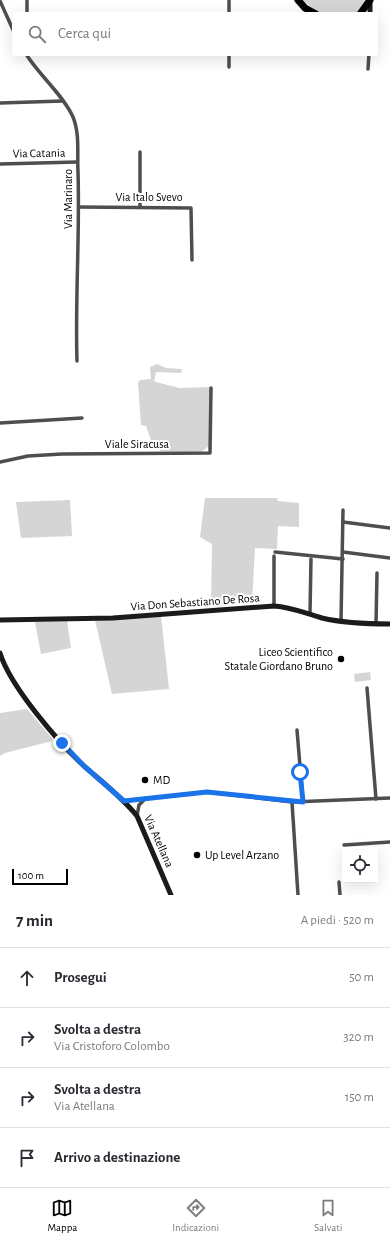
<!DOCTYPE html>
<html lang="it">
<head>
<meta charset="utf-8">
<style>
  body { margin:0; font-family:"Alegreya Sans",sans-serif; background:#f7f7f7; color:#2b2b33 }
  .controls { position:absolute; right:12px; bottom:12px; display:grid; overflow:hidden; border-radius:4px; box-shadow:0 4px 16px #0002 }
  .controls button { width:36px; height:36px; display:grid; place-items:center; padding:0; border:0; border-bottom:1px solid #e1e1e2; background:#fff; color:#2b2b33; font:20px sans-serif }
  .scale { position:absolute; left:12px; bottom:10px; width:56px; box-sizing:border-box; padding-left:4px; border:2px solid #000; border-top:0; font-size:11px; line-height:14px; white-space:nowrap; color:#000; -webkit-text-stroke:3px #fff; paint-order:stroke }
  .stop { position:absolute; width:12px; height:12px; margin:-9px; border:3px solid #1a73e8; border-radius:50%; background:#fff }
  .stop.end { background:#1a73e8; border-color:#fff; box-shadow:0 1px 4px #0008 }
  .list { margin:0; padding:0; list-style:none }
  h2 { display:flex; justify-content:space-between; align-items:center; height:52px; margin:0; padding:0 16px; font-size:17px }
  h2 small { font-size:13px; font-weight:400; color:#7c7c81 }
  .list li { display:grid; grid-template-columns:26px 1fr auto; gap:12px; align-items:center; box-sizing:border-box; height:60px; padding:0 16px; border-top:1px solid #e1e1e2 }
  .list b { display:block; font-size:15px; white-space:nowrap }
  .list p { margin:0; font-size:13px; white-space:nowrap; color:#7c7c81 }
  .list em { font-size:13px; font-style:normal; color:#7c7c81 }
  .icon { flex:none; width:22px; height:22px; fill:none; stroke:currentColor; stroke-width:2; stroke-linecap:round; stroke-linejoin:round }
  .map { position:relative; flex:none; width:390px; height:895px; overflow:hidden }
  .search { position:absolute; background:#fff; box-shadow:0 4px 16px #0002; left:12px; right:12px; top:12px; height:44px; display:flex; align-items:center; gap:10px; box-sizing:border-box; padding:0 14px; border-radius:4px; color:#7c7c81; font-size:15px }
  .sheet { height:292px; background:#fff }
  nav { display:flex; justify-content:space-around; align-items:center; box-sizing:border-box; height:56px; border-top:1px solid #e1e1e2; background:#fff; font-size:11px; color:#7c7c81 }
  nav a { display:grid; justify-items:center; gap:2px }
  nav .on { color:#000 }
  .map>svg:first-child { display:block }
  .green { fill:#d5d5d5 }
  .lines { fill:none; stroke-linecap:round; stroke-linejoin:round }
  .highway-casing { stroke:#dbdbdb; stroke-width:8 }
  .street { stroke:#4e4e4e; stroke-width:3.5 }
  .secondary { stroke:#1b1b1b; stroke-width:5 }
  .highway { stroke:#000; stroke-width:7 }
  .route { stroke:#1a73e8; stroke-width:5 }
  .poi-dot { fill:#000; stroke:#fff; stroke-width:1.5 }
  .labels { text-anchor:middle; stroke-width:4; stroke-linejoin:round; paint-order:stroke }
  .street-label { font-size:12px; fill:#000; stroke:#fff }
  .poi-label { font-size:12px; fill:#000; stroke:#fff; text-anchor:start }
</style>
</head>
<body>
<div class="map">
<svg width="390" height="895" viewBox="0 0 390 895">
  <rect width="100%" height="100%" fill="#fff"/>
  <g class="green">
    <path d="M302 0H365L361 10 356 14H324L315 10Z"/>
    <path d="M157 364 166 368 182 369 181 373 156 372 154 381 156 382 179 388 210 387 209 446 201 452 160 451 157 445 152 443 146 426 141 425 138 383 140 380 151 379 150 367Z"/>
    <path d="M205 498H277L278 501 299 503V527L278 526 277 549 255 548 252 603 211 606 212 544 200 537Z"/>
    <path d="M70 500 72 536 21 538 16 502Z"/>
    <path d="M161 616 169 689 112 694 95 620Z"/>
    <path d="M67 621 71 648 41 654 35 622Z"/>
    <path d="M370 672 371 680 355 682 354 674Z"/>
    <path d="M27 709 52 738V741L5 753 0 756V713Z"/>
  </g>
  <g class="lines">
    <g class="highway-casing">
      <g id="highway">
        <path d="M298 0 305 8 316 14"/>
        <path d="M360 14 370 0"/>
      </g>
    </g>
    <g class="street">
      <path d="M229 0V14"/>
      <path d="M0 1 14 32"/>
      <path d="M27 14V0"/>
      <path d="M26 54C39 75 64 96 73 117 80 134 77 154 78 172 80 235 75 298 77 361"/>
      <path d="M229 54V67"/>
      <path d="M368 69 369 54"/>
      <path d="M0 103 63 101"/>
      <path d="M140 152V207"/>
      <path d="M0 164 77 162"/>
      <path d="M79 207 191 208 192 260"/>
      <path d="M0 423 82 418"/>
      <path d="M0 462 28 456 62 454 210 453 211 388"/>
      <path d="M343 522 390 528"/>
      <path d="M275 552 343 559"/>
      <path d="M343 552 390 558"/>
      <path d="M274 606V556"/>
      <path d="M310 613 311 559"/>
      <path d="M341 621 343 510"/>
      <path d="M376 624 377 573"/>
      <path d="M367 688 376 799"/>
      <path d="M297 730 303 802"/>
      <path d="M124 801 207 792 292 802 390 798"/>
      <path d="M292 802 298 895"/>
      <path d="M137 816 139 805 146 798"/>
      <path d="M344 845 390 842"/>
      <path d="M339 882 340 895"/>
    </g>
    <g class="secondary">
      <path d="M370 14V0"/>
      <path d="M0 620 113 618 274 606C291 607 305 613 322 618 343 623 368 624 390 624"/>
      <path d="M0 653C10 686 58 742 84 766 102 782 122 797 137 816L171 895"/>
    </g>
    <use href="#highway" class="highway"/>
  </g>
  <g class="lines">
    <path class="route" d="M62 743 84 766 124 801 207 792 303 802 300 772"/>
  </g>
  <g class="poi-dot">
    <circle cx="341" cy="659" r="4"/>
    <circle cx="145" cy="780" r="4"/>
    <circle cx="197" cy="855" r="4"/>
  </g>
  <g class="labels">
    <g class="street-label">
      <text transform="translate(39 153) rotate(-1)" y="4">Via Catania</text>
      <text x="149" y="201">Via Italo Svevo</text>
      <text transform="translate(68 199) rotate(-90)" y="4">Via Marinaro</text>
      <text x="137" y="448">Viale Siracusa</text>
      <text transform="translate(195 602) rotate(-4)" y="4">Via Don Sebastiano De Rosa</text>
      <text transform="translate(159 841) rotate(66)" y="4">Via Atellana</text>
    </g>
    <g class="poi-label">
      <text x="333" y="656" text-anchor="end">Liceo Scientifico<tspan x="333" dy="14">Statale Giordano Bruno</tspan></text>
      <text x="153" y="784">MD</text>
      <text x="205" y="859">Up Level Arzano</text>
    </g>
  </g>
</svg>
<div class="controls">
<button><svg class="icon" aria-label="locate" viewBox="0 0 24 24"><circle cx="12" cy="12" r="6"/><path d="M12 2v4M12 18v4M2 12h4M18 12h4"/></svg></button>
</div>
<div class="scale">100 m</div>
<div class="stop" style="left:300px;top:772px"></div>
<div class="stop end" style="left:62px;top:743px"></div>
<div class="search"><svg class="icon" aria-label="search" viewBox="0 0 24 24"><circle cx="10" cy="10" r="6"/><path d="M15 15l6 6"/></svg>Cerca qui</div>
</div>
<section class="sheet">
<h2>7 min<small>A piedi · 520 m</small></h2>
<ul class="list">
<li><svg class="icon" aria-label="ahead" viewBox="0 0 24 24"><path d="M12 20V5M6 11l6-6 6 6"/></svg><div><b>Prosegui</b></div><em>50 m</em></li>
<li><svg class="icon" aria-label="right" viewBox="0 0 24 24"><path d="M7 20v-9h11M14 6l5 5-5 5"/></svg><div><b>Svolta a destra</b><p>Via Cristoforo Colombo</p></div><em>320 m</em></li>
<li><svg class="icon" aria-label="right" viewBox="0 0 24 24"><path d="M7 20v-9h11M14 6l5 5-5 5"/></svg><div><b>Svolta a destra</b><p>Via Atellana</p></div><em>150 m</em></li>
<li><svg class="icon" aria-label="arrive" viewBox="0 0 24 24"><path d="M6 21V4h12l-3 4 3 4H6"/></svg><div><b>Arrivo a destinazione</b></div></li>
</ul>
</section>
<nav>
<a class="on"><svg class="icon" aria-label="map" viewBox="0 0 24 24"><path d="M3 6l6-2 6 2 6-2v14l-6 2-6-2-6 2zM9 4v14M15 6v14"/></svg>Mappa</a>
<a><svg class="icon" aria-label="directions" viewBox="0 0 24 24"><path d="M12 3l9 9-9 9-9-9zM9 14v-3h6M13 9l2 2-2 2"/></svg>Indicazioni</a>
<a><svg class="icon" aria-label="saved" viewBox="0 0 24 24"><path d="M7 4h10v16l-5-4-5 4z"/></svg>Salvati</a>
</nav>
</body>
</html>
